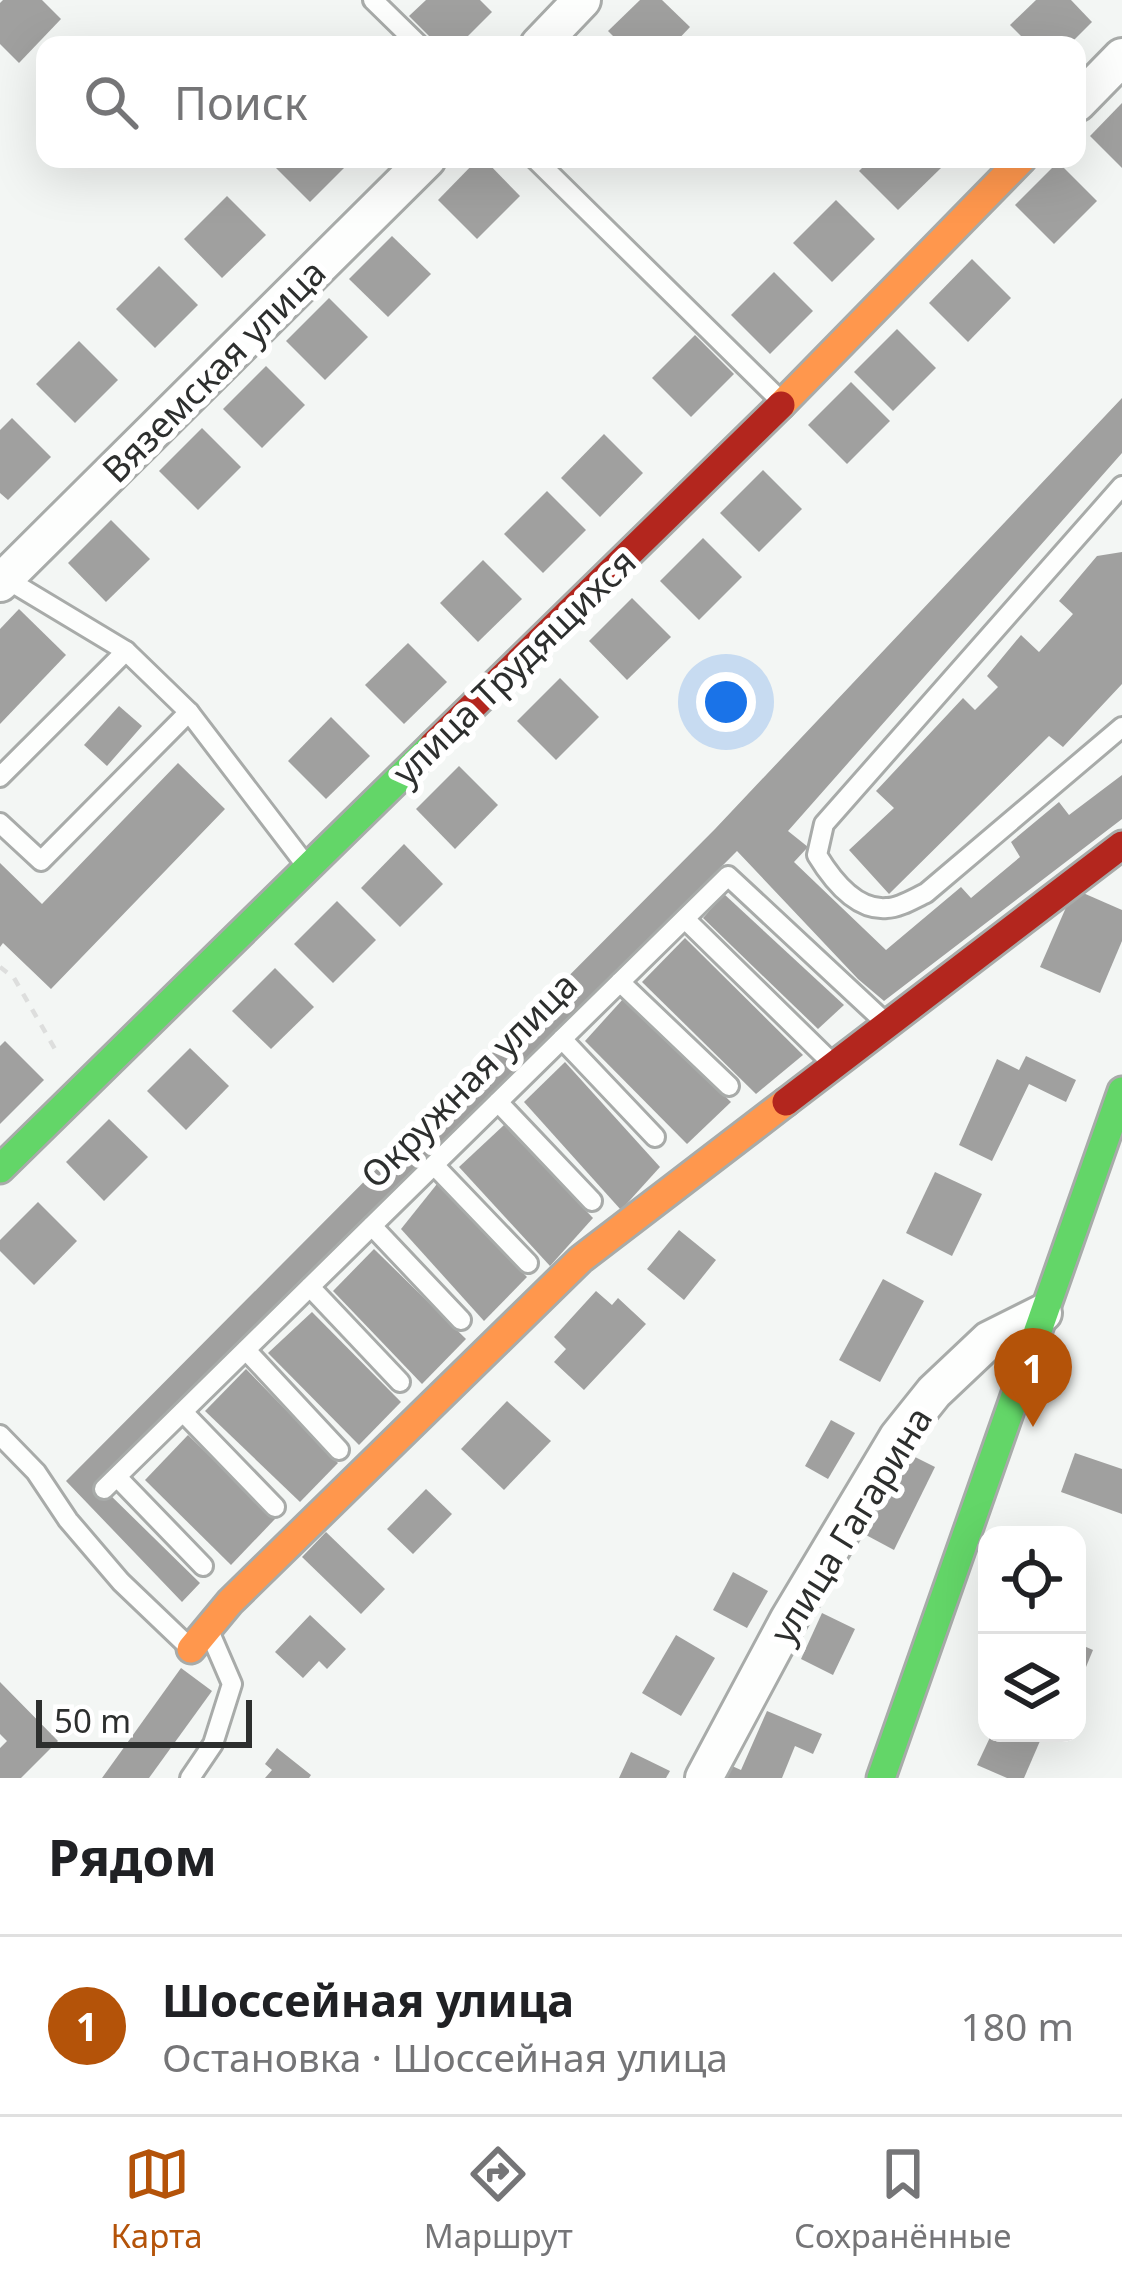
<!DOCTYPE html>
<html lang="ru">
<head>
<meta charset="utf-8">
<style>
  body { margin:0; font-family:"Noto Sans",sans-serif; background:#f2f2f2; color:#202124 }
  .controls { position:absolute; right:36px; bottom:36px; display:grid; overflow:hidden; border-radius:24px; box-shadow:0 12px 48px #0002 }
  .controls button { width:108px; height:108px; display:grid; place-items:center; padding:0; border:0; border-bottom:3px solid #e0e0e0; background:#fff; color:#202124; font:60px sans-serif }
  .scale { position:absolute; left:36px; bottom:30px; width:216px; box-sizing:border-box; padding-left:12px; border:6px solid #2d2f2e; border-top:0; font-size:33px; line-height:42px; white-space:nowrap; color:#2d2f2e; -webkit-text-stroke:9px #fff; paint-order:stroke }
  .you { position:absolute; left:726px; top:702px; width:42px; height:42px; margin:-30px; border:9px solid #fff; border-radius:50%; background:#1a73e8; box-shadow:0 0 0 18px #1a73e833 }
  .badge { display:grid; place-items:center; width:78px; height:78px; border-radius:50%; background:#b45309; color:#fff; font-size:39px; font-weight:700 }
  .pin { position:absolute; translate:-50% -99px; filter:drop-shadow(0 3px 6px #0008) }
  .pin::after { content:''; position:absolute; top:63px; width:42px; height:36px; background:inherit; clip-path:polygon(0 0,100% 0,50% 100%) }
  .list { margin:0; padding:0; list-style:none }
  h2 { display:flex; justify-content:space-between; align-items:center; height:156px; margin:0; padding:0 48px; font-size:51px }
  h2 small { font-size:39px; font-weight:400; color:#757577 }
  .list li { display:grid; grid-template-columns:78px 1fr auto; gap:36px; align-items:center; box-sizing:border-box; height:180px; padding:0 48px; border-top:3px solid #e0e0e0 }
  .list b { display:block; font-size:45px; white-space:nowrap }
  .list p { margin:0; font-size:39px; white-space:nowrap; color:#757577 }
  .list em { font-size:39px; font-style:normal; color:#757577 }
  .icon { flex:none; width:66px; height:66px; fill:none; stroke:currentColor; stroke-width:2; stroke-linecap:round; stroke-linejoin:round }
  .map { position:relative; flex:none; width:1122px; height:1778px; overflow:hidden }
  .search { position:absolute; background:#fff; box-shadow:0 12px 48px #0002; left:36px; right:36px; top:36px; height:132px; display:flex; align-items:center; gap:30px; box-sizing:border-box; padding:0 42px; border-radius:24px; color:#757577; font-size:45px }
  .sheet { height:336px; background:#fff }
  nav { display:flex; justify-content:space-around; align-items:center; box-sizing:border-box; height:168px; border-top:3px solid #e0e0e0; background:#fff; font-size:33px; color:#757577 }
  nav a { display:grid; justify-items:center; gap:6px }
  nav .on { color:#b45309 }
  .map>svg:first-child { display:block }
  .building { fill:#a0a09f }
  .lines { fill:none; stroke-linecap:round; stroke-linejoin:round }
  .lane-casing { stroke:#a8aba9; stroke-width:24 }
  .street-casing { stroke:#a8aba9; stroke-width:42 }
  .fast-casing { stroke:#a8aba9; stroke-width:33 }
  .slow-casing { stroke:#a8aba9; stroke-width:33 }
  .jam-casing { stroke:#a8aba9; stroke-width:33 }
  .path { stroke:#dddedd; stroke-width:4.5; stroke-dasharray:9 9; stroke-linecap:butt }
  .lane { stroke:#fdfefd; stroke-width:18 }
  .street { stroke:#fdfefd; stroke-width:36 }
  .fast { stroke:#63d668; stroke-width:27 }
  .slow { stroke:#ff974d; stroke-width:27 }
  .jam { stroke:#b3261e; stroke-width:27 }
  .labels { text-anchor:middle; stroke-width:12; stroke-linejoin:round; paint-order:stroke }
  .street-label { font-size:36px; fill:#2d2f2e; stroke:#fff }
</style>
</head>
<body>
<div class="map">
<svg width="1122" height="1778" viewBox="0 0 1122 1778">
  <rect width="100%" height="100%" fill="#f3f6f4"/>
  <g class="building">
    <path d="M3 0H42L61 19 19 63 0 44V3Z"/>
    <path d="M426 0H480L492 12 459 45H438L409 16Z"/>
    <path d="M640 0H662L690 27 673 45H622L608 31Z"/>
    <path d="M1036 0H1071L1092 22 1069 45H1030L1010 25Z"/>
    <path d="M1122 103V168L1090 136Z"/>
    <path d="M276 159H353L310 202 271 163Z"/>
    <path d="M478 159H484L520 196 477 239 438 200Z"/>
    <path d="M871 159H934L942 167 898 210 859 171Z"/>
    <path d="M1058 162 1097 201 1054 244 1015 205Z"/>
    <path d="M227 196 266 235 222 278 184 239Z"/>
    <path d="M836 200 875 239 832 282 793 243Z"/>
    <path d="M392 236 431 274 388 317 349 279Z"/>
    <path d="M972 259 1011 298 968 342 929 303Z"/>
    <path d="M159 266 198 305 155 348 116 309Z"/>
    <path d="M774 272 813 311 770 354 731 315Z"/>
    <path d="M329 298 368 337 325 380 286 341Z"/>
    <path d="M897 329 936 368 893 411 854 372Z"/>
    <path d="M695 335 734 374 691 417 652 378Z"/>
    <path d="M79 341 118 380 75 423 36 384Z"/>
    <path d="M266 366 305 405 262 448 223 409Z"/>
    <path d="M851 382 890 421 847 464 808 425Z"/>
    <path d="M1122 398V453L788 831 808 847 794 862 886 950 961 887 971 898 1020 857 1011 842 1059 802 1069 815 1122 775V819L884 1001 858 979 737 851 104 1489 200 1583 182 1602 66 1481 715 829Z"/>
    <path d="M12 418 51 457 8 500 0 493V430Z"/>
    <path d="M202 428 241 467 198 510 159 471Z"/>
    <path d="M604 434 643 473 600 517 561 478Z"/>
    <path d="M763 470 802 509 759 552 720 513Z"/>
    <path d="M547 491 586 530 543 573 504 534Z"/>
    <path d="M111 520 150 559 106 602 68 563Z"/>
    <path d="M703 538 742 577 699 620 660 581Z"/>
    <path d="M1122 552V684L1063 747 1049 736 889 894 849 850 894 808 876 791 963 698 975 710 998 687 987 676 1021 635 1039 652 1073 614 1059 601 1097 556Z"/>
    <path d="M483 560 522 599 478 642 440 603Z"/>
    <path d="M632 598 671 637 627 680 589 641Z"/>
    <path d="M19 609 66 655 0 724V629Z"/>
    <path d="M408 643 447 682 404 724 365 685Z"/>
    <path d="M560 678 599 717 556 760 517 721Z"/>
    <path d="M119 706 142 726 107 766 84 745Z"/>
    <path d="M331 717 370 756 326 799 288 761Z"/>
    <path d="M178 763 225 809 51 989 3 943 0 947V863L42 904Z"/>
    <path d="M459 766 498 805 455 849 416 809Z"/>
    <path d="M404 844 443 884 400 927 361 888Z"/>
    <path d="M1074 889 1122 910V941L1100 993 1040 967Z"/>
    <path d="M724 894 844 1005 818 1029 703 918Z"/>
    <path d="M337 901 376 940 333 983 294 944Z"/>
    <path d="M685 938 803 1055 756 1094 642 982Z"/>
    <path d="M275 968 314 1007 271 1049 232 1011Z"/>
    <path d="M623 999 731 1102 687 1144 585 1041Z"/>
    <path d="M5 1041 44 1080 0 1124V1046Z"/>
    <path d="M190 1048 229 1086 186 1130 147 1091Z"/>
    <path d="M1026 1056 1076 1080 1066 1102 1029 1084 992 1161 959 1145 997 1059 1019 1070Z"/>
    <path d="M565 1062 660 1167 621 1210 524 1102Z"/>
    <path d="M109 1119 148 1157 104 1201 66 1162Z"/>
    <path d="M504 1125 593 1218 550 1266 459 1167Z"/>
    <path d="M935 1172 982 1194 952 1256 906 1233Z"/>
    <path d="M437 1184 527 1277 484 1321 401 1229Z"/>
    <path d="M38 1202 77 1241 34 1285 0 1251V1240Z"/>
    <path d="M679 1230 716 1260 684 1300 647 1269Z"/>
    <path d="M374 1249 466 1339 422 1384 333 1291Z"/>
    <path d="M883 1279 924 1301 880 1382 839 1360Z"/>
    <path d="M596 1291 612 1305 618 1298 646 1324 584 1390 554 1362 566 1349 554 1337Z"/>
    <path d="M312 1312 401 1402 359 1445 268 1353Z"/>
    <path d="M246 1369 338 1463 300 1502 205 1411Z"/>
    <path d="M507 1401 551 1441 504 1490 461 1449Z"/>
    <path d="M831 1420 855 1433 828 1479 805 1466Z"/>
    <path d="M188 1435 275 1519 231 1565 145 1480Z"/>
    <path d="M907 1453 935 1467 894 1550 866 1535Z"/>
    <path d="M1075 1453 1122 1469V1514L1061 1492Z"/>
    <path d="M426 1489 452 1514 413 1554 387 1529Z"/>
    <path d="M326 1532 385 1589 361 1614 302 1557Z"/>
    <path d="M733 1572 768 1591 747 1628 713 1610Z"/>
    <path d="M822 1613 855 1629 833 1675 801 1659Z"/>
    <path d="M310 1615 346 1649 327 1669 319 1661 303 1678 275 1652Z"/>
    <path d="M676 1635 715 1658 681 1716 642 1693Z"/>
    <path d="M1077 1643 1093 1650 1086 1667 1077 1663Z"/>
    <path d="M181 1668 212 1691 149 1778H102Z"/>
    <path d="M0 1682 58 1741 21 1778H0V1748L7 1741 0 1734Z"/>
    <path d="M767 1711 822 1734 813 1754 795 1746 782 1778H716L723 1762 741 1770Z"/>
    <path d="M992 1733H1021L1040 1741 1024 1778H1007L977 1765Z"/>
    <path d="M277 1748 311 1775 309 1778H265L272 1770 265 1764Z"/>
    <path d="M631 1752 670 1771 666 1778H619Z"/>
  </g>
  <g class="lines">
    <g class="lane-casing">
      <g id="lane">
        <path d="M373 0 419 45"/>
        <path d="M535 159 783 403"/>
        <path d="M1122 486 824 824 817 855C831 878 856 911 887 908 899 908 915 898 926 893L1122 727"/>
        <path d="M3 577 126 651 189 712 305 864"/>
        <path d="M0 777 126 651"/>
        <path d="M0 823 41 861 189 712"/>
        <path d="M685 919 831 1062"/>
        <path d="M620 982 729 1086"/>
        <path d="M562 1039 655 1137"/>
        <path d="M498 1102 592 1201"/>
        <path d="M434 1165 528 1263"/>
        <path d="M372 1226 461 1320"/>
        <path d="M310 1287 400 1382"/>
        <path d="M246 1350 339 1450"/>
        <path d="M183 1412 275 1507"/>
        <path d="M0 1435 36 1472 68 1520 121 1582 188 1646"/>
        <path d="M117 1477 203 1566"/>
        <path d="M104 1489 728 876 887 1024"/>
        <path d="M190 1778 213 1744 232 1684 210 1633"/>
      </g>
    </g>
    <g class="street-casing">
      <g id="street">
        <path d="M539 45 582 0"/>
        <path d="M1077 103 1122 57"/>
        <path d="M0 583 427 159"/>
        <path d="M704 1778 789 1619 898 1437 934 1392 989 1340 1043 1313"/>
      </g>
    </g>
    <g class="fast-casing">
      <g id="fast">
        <path d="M0 1169 433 745"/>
        <path d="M881 1778 1122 1091"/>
      </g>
    </g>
    <g class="slow-casing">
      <g id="slow">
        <path d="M781 405 1022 159"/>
        <path d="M191 1649 230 1602 581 1259 786 1102"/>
      </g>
    </g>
    <g class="jam-casing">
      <g id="jam">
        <path d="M433 745 781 405"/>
        <path d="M786 1102 1122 845"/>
      </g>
    </g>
    <path class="path" d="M0 967 14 978 59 1056"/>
    <use href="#lane" class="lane"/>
    <use href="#street" class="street"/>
    <use href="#fast" class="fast"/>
    <use href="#slow" class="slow"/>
    <use href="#jam" class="jam"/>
  </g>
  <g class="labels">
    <g class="street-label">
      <text transform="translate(214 371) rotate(-45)" y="13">Вяземская улица</text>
      <text transform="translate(514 667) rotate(-44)" y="13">улица Трудящихся</text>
      <text transform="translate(469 1080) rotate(-45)" y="13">Окружная улица</text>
      <text transform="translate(851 1525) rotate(-58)" y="13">улица Гагарина</text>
    </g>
  </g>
</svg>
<div class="controls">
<button><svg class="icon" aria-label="locate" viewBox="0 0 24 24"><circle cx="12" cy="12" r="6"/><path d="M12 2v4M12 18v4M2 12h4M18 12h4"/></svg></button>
<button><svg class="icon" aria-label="layers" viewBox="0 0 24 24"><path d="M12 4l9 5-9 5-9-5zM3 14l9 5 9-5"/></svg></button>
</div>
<div class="scale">50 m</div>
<div class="you"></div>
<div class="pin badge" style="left:1033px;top:1427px">1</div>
<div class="search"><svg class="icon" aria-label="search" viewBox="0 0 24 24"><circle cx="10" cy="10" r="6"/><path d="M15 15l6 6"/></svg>Поиск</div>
</div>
<section class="sheet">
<h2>Рядом<small></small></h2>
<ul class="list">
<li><span class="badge">1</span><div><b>Шоссейная улица</b><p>Остановка · Шоссейная улица</p></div><em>180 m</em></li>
</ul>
</section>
<nav>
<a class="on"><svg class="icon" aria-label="map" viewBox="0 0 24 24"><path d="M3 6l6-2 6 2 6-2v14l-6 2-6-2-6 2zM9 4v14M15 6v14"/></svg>Карта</a>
<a><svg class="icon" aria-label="directions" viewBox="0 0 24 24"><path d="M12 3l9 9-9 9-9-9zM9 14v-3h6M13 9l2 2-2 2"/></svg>Маршрут</a>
<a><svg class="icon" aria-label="saved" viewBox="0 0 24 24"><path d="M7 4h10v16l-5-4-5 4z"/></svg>Сохранённые</a>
</nav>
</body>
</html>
